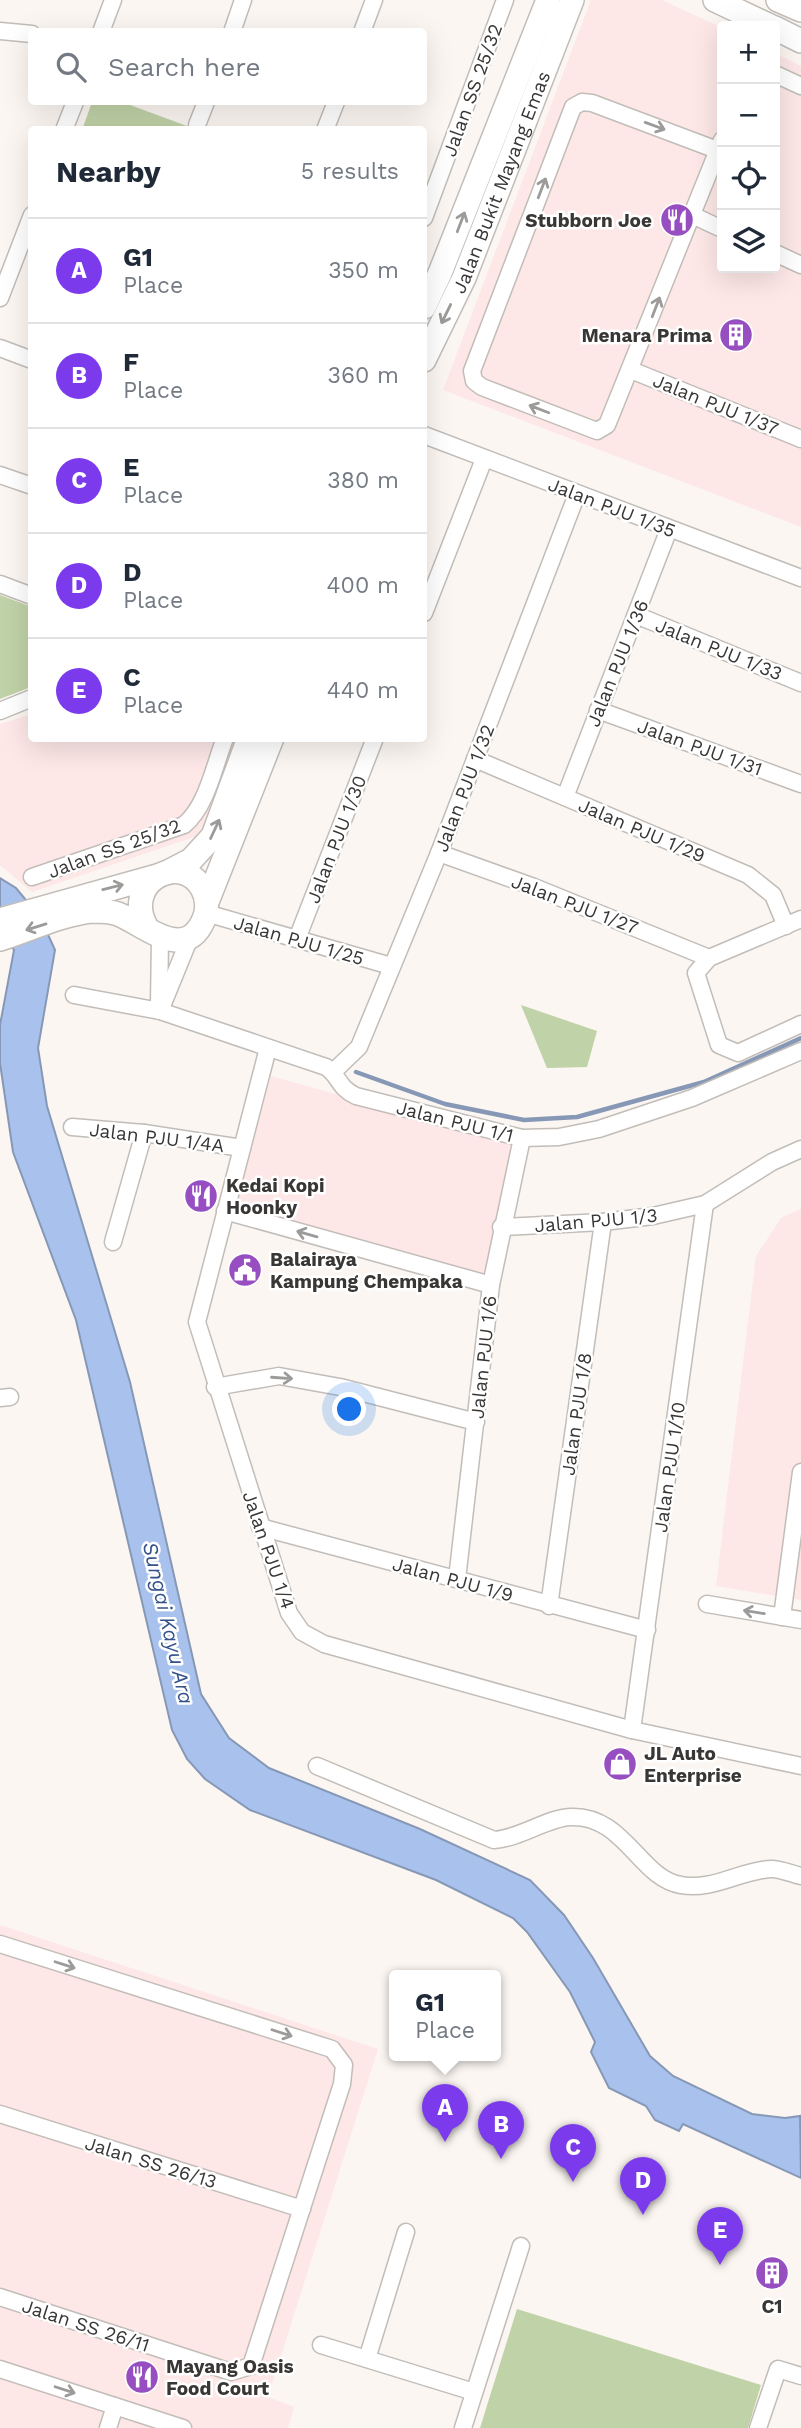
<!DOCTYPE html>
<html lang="en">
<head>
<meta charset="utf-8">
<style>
  body { margin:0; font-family:"Work Sans",sans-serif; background:#f2f2f3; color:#1f2937 }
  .controls { position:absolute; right:21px; top:21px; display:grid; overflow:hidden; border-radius:7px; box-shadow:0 7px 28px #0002 }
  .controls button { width:63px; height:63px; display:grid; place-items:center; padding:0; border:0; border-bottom:2px solid #e0e1e3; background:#fff; color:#1f2937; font:35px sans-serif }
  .you { position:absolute; left:350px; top:1410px; width:24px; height:24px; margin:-18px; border:5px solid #fff; border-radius:50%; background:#1a73e8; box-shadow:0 0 0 10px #1a73e833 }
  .badge { display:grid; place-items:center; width:46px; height:46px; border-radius:50%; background:#7c3aed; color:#fff; font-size:23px; font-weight:700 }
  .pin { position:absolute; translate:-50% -58px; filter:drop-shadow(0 2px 4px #0008) }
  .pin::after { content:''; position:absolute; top:37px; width:24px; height:21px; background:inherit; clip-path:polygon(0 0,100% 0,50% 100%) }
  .popup { position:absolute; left:389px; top:1970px; width:112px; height:91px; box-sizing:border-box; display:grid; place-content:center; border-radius:7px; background:#fff; filter:drop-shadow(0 2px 5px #0005); font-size:23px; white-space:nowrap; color:#747a83 }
  .popup b { font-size:26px; color:#1f2937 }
  .popup::after { content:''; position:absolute; left:50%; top:100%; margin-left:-14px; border:14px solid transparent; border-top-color:#fff }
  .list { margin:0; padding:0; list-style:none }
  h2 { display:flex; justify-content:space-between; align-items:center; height:91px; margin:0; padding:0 28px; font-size:30px }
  h2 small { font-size:23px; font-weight:400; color:#747a83 }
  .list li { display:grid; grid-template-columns:46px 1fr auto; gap:21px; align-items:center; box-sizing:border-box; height:105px; padding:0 28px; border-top:2px solid #e0e1e3 }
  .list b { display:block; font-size:26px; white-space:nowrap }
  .list p { margin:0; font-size:23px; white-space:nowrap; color:#747a83 }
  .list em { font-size:23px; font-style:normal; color:#747a83 }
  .icon { flex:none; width:38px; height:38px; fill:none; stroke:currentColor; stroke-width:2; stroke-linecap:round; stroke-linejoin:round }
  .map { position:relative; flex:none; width:801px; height:2428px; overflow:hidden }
  .search { position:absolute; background:#fff; box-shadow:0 7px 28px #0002; left:28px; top:28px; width:399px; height:77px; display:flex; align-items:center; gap:18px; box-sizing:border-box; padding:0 24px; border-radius:7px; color:#747a83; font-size:26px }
  .panel { position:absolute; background:#fff; box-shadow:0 7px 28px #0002; left:28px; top:126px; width:399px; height:616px; border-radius:7px }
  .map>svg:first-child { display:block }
  .commercial { fill:#fde7e7 }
  .green { fill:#c0d2a7 }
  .water { fill:#a9c2ed; stroke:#8798b6; stroke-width:2 }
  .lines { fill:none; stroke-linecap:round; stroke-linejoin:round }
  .stream { stroke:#8798b6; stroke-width:4.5 }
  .minor-casing { stroke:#c2bdb8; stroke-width:19 }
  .secondary-casing { stroke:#c2bdb8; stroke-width:26 }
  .minor { stroke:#fff; stroke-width:16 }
  .secondary { stroke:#fff; stroke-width:23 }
  .oneway { stroke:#9c9b9a }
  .labels { text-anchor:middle; stroke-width:5; stroke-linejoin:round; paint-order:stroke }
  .street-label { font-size:19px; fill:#393736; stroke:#fff }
  .poi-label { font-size:19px; font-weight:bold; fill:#393736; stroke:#fff; text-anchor:start }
  .water-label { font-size:21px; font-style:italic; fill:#35538a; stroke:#fff }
</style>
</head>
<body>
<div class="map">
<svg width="801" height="2428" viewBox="0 0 801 2428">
  <rect width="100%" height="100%" fill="#fbf6f1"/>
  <g class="commercial">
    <path d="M591 0H662L722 28V268H775V53L801 66V527L443 390Z"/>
    <path d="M31 714 32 738 239 739 200 835 32 892 0 865V724Z"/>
    <path d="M271 1076 514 1144 486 1274 236 1206Z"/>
    <path d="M801 1209V1600L716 1586 756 1256 781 1218Z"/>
    <path d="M0 1925 378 2049 268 2397 294 2407 288 2428H0Z"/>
  </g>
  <g class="green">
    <path d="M92 102H122L195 129 82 130Z"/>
    <path d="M0 595 32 607 31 687 0 699Z"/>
    <path d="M521 1005 597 1031 587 1067 547 1068Z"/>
    <path d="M517 2309 761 2385 748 2428H480Z"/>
  </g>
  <path class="water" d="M0 878 16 888 40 917 55 950 38 1048 47 1106 130 1382 201 1694 229 1738 269 1768 420 1829 530 1880 564 1915 593 1958 650 2056 673 2076 752 2114 785 2118 800 2116 801 2178 683 2124 679 2131 655 2120 646 2106 609 2088 591 2052 595 2042 570 1992 527 1932 513 1918 436 1880 250 1810 205 1779 187 1759 172 1730 76 1320 13 1152 0 1063V1025L14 950 0 930Z"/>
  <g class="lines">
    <path class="stream" d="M356 1072 445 1104 524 1120 577 1117 704 1082 801 1038"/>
    <g class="minor-casing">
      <g id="minor">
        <path d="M0 31 32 34"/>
        <path d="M101 32 113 0"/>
        <path d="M232 32 243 0"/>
        <path d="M362 32 374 0"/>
        <path d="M775 74 801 86"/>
        <path d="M197 125 206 102"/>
        <path d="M64 130 75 102"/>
        <path d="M325 130 336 102"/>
        <path d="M717 150 592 103 582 102 573 107 472 371 474 381 482 387 597 431 607 425 722 140"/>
        <path d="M692 215 722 229"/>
        <path d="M424 218 505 0"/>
        <path d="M775 253 801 265"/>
        <path d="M0 298 32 215"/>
        <path d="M0 348 32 360"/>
        <path d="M631 370 801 439"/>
        <path d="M424 435 801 578"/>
        <path d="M0 475 32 486"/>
        <path d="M0 584 32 596"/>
        <path d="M424 613 484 459"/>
        <path d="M636 615 801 683"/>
        <path d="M598 710 801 784"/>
        <path d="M0 711 32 698"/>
        <path d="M475 759 748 875 773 895 786 926"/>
        <path d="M565 797 669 529"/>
        <path d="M439 853 534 887 709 958"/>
        <path d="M32 877 184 825C207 806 214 766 225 738"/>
        <path d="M206 913 391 966"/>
        <path d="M801 919 709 958 696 973 719 1045 738 1053 801 1024"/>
        <path d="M297 939 375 738"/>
        <path d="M74 995 160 1011 326 1067C340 1076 337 1087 356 1096L522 1138 559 1137 599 1129 692 1098 801 1051"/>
        <path d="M159 1005 160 938"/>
        <path d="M160 1011 191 935"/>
        <path d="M268 1048 197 1322 289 1613 302 1632 324 1644 632 1730 801 1766"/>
        <path d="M333 1072 359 1047 439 853 577 494"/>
        <path d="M72 1127 144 1133 242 1148"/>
        <path d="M225 1211 491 1285"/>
        <path d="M501 1227 603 1222 653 1216 705 1204 772 1162 801 1149"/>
        <path d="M113 1242 144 1133"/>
        <path d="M215 1387 279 1376 340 1387 476 1422"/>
        <path d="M0 1398 10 1397"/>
        <path d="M260 1527 647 1630"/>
        <path d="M457 1579 491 1285 522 1138"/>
        <path d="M707 1604 801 1620"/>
        <path d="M549 1606 603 1222"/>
        <path d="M782 1617 801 1472"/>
        <path d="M632 1730 705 1204"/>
        <path d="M317 1766 494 1840C521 1838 547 1818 570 1817 624 1814 640 1879 681 1885 712 1891 740 1871 770 1869 779 1868 792 1874 801 1876"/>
        <path d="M0 1944 332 2049 344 2065 342 2084 251 2366 231 2372 0 2297"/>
        <path d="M0 2114 302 2209"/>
        <path d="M321 2345 474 2392"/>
        <path d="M367 2359 406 2232"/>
        <path d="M0 2369 183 2428"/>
        <path d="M108 2428 115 2406"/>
        <path d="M463 2428 521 2246"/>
        <path d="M758 2428 778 2369 801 2376"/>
      </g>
    </g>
    <g class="secondary-casing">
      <g id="secondary">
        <path d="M715 0 770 26"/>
        <path d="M778 0 801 10"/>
        <path d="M775 28 801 41"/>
        <path d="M424 307 440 273 548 0"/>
        <path id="s1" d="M424 360 464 278 572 0"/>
        <path d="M166 873 191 860 213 836 249 738"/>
        <path d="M207 902 272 738"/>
        <path d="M0 920 157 876"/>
        <path d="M0 939C29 930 62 914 92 911 100 911 110 911 118 914 144 924 185 964 204 919 208 909 207 897 202 888 179 850 121 884 147 928"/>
      </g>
    </g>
    <use href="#minor" class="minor"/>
    <use href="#secondary" class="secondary"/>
  </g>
  <defs><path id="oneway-shaft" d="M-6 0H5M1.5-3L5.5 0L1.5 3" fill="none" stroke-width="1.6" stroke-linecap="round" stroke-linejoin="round" transform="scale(1.75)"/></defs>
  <g class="oneway">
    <use href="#oneway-shaft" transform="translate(655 126) rotate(20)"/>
    <use href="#oneway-shaft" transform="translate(542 188) rotate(-69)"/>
    <use href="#oneway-shaft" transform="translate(461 222) rotate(-69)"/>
    <use href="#oneway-shaft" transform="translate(656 307) rotate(-69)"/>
    <use href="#oneway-shaft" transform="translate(446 314) rotate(116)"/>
    <use href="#oneway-shaft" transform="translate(539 409) rotate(-159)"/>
    <use href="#oneway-shaft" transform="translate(215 829) rotate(-65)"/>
    <use href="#oneway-shaft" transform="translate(113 887) rotate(-14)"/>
    <use href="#oneway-shaft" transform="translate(36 927) rotate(163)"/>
    <use href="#oneway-shaft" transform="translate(307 1234) rotate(-164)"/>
    <use href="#oneway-shaft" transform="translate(282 1378) rotate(4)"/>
    <use href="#oneway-shaft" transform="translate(754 1612) rotate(-171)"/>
    <use href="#oneway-shaft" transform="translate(65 1965) rotate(18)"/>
    <use href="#oneway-shaft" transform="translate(282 2033) rotate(18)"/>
    <use href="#oneway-shaft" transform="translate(65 2390) rotate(18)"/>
  </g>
  <defs>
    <g id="restaurant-disc" transform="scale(1.75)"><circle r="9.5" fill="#974ec0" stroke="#fff"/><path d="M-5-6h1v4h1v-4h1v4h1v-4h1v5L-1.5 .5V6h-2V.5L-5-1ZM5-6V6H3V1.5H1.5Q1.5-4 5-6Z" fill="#fff"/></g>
    <g id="building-disc" transform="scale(1.75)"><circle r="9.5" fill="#974ec0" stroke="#fff"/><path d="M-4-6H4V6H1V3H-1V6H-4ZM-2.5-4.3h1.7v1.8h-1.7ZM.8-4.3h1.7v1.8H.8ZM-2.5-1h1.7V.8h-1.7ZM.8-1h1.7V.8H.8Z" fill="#fff"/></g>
    <g id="civic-disc" transform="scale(1.75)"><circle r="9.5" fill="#974ec0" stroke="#fff"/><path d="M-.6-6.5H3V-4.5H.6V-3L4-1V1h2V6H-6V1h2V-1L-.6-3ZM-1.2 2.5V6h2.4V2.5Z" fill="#fff"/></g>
    <g id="shop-disc" transform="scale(1.75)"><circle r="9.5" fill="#974ec0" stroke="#fff"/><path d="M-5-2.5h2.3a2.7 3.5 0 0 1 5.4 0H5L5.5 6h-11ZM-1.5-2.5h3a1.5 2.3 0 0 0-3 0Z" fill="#fff"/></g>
  </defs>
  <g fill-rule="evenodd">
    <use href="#restaurant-disc" x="677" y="220"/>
    <use href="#building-disc" x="736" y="335"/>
    <use href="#restaurant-disc" x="201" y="1196"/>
    <use href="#civic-disc" x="245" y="1270"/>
    <use href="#shop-disc" x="620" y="1764"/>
    <use href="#building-disc" x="772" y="2273"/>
    <use href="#restaurant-disc" x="142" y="2377"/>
  </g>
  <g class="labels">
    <g class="street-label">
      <text transform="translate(472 90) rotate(-70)" y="7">Jalan SS 25/32</text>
      <text dy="7" stroke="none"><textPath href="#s1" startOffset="194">Jalan Bukit Mayang Emas</textPath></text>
      <text transform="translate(716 404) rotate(22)" y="7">Jalan PJU 1/37</text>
      <text transform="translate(612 507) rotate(21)" y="7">Jalan PJU 1/35</text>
      <text transform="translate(719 649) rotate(22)" y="7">Jalan PJU 1/33</text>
      <text transform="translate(617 663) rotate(-68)" y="7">Jalan PJU 1/36</text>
      <text transform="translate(700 747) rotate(20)" y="7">Jalan PJU 1/31</text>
      <text transform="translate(464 788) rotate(-69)" y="7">Jalan PJU 1/32</text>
      <text transform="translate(642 830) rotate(23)" y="7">Jalan PJU 1/29</text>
      <text transform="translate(336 839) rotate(-69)" y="7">Jalan PJU 1/30</text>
      <text transform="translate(114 848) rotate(-20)" y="7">Jalan SS 25/32</text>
      <text transform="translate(575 904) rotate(21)" y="7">Jalan PJU 1/27</text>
      <text transform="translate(299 940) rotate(16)" y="7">Jalan PJU 1/25</text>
      <text transform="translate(455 1121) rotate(14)" y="7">Jalan PJU 1/1</text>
      <text transform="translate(157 1137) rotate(7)" y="7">Jalan PJU 1/4A</text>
      <text transform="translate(596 1220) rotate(-5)" y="7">Jalan PJU 1/3</text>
      <text transform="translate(483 1357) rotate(-84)" y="7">Jalan PJU 1/6</text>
      <text transform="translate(576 1414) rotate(-82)" y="7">Jalan PJU 1/8</text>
      <text transform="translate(669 1467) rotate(-82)" y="7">Jalan PJU 1/10</text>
      <text transform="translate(269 1550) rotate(71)" y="7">Jalan PJU 1/4</text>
      <text transform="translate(453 1579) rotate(15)" y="7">Jalan PJU 1/9</text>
      <text transform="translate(151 2162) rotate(17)" y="7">Jalan SS 26/13</text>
      <text transform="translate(86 2325) rotate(18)" y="7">Jalan SS 26/11</text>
    </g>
    <g class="poi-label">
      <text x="652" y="227" text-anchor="end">Stubborn Joe</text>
      <text x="712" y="342" text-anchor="end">Menara Prima</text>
      <text x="226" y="1192">Kedai Kopi<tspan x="226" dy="22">Hoonky</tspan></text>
      <text x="270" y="1266">Balairaya<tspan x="270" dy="22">Kampung Chempaka</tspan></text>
      <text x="644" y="1760">JL Auto<tspan x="644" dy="22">Enterprise</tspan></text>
      <text x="772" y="2313" text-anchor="middle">C1</text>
      <text x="166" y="2373">Mayang Oasis<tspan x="166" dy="22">Food Court</tspan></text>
    </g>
    <g class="water-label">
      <text transform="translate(168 1623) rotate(77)" y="7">Sungai Kayu Ara</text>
    </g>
  </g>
</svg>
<div class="controls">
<button>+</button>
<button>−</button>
<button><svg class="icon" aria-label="locate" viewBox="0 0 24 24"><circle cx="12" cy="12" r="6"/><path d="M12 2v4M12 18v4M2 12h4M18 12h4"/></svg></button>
<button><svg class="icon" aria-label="layers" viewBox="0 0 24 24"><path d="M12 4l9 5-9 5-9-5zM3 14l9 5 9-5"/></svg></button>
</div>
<div class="you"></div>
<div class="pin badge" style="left:445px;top:2142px">A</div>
<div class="popup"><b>G1</b>Place</div>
<div class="pin badge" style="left:501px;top:2159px">B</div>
<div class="pin badge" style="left:573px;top:2182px">C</div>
<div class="pin badge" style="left:643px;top:2215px">D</div>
<div class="pin badge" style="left:720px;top:2265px">E</div>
<div class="search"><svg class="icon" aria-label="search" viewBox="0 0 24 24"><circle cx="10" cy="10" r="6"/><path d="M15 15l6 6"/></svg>Search here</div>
<section class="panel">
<h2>Nearby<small>5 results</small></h2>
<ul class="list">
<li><span class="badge">A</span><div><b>G1</b><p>Place</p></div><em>350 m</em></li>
<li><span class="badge">B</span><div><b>F</b><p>Place</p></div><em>360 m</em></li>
<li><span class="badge">C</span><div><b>E</b><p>Place</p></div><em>380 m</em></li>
<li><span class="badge">D</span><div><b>D</b><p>Place</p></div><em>400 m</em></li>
<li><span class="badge">E</span><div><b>C</b><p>Place</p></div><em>440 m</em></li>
</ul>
</section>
</div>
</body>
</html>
